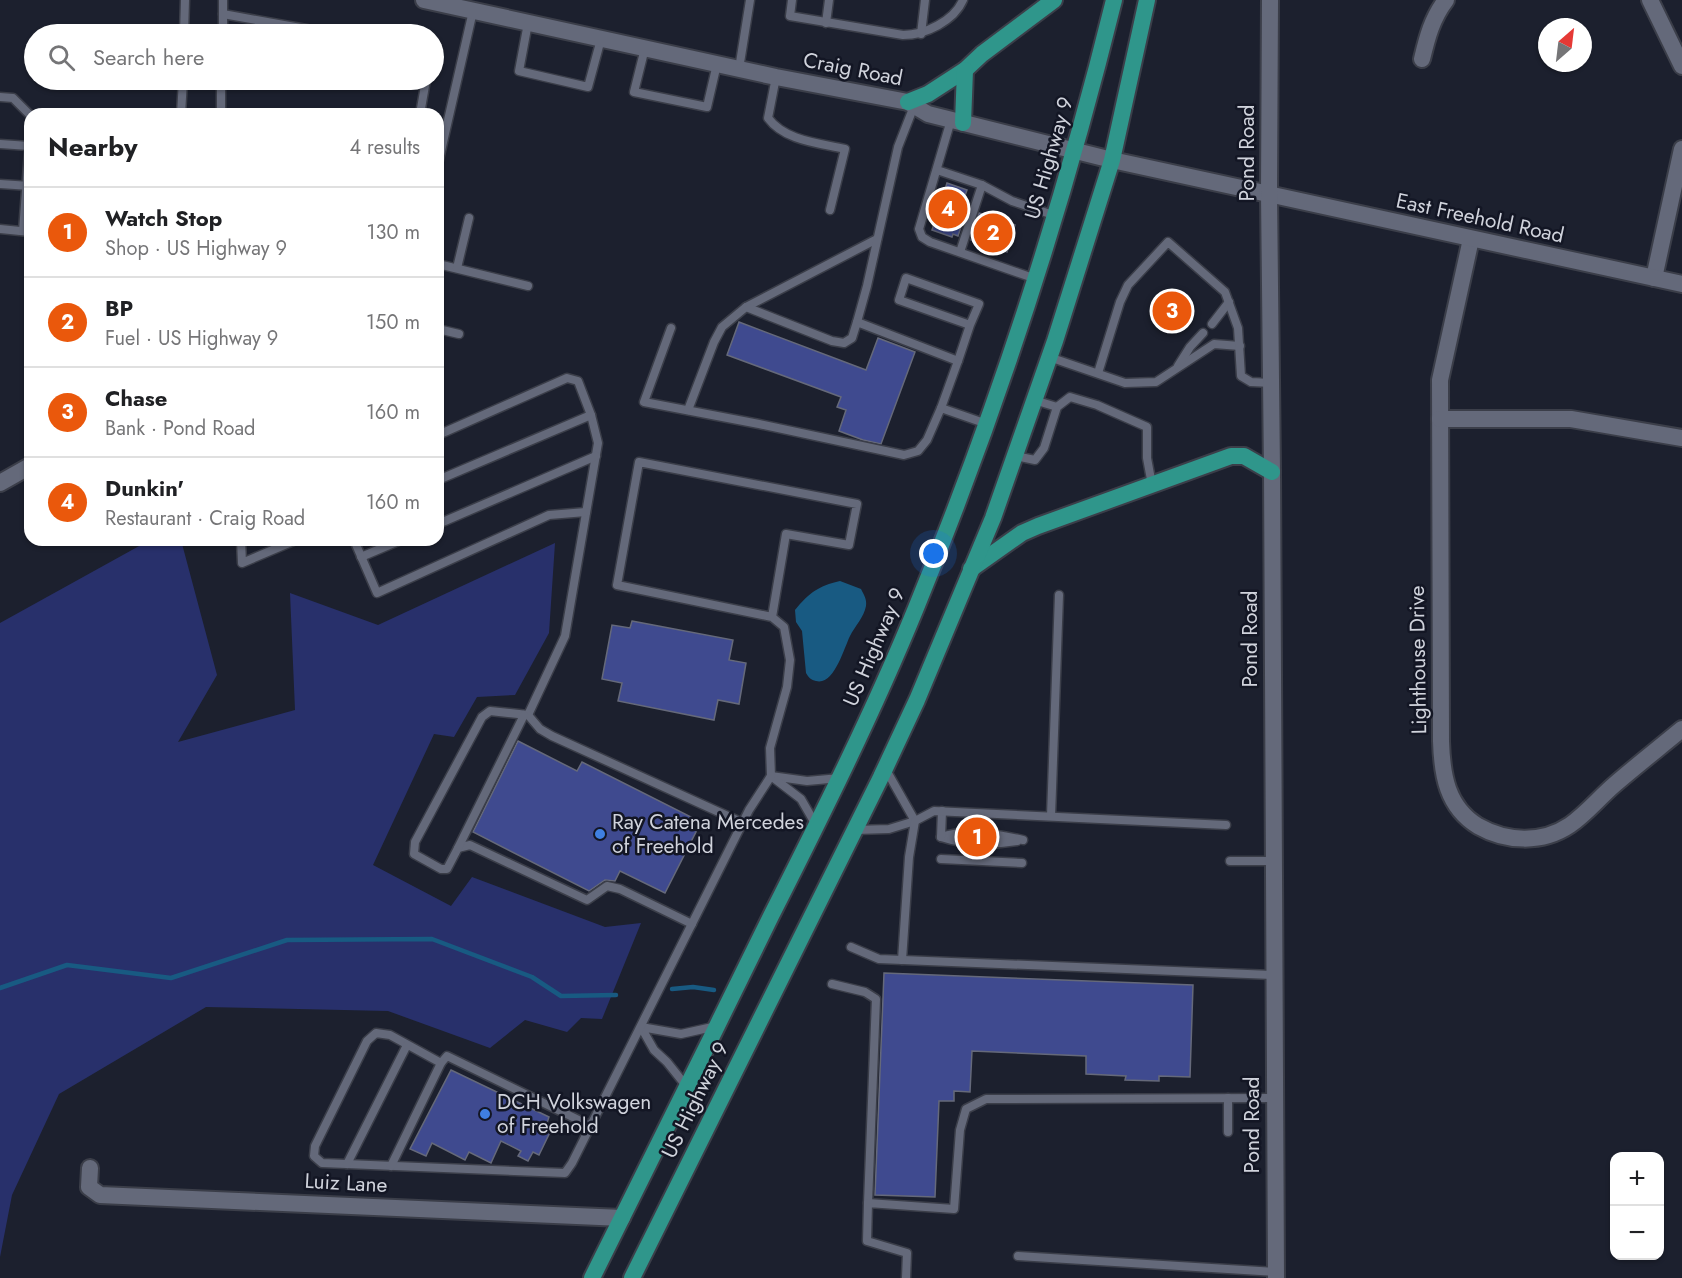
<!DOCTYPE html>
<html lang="en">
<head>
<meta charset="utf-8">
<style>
  body { margin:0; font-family:Jost,sans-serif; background:#f6f6f6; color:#202124 }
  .controls { position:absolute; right:18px; bottom:18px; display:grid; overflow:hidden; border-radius:12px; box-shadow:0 2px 4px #0004 }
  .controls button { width:54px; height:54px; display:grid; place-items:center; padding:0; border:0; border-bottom:2px solid #e0e0e0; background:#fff; color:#202124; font:30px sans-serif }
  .compass { position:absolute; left:1538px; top:18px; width:54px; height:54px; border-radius:50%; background:#fff; box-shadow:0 2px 4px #0004; rotate:28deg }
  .you { position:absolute; left:934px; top:554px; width:21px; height:21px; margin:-15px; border:4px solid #fff; border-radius:50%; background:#1a73e8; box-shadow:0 0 0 9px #1a73e833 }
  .badge { display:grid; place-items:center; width:39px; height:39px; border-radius:50%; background:#ea580c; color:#fff; font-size:20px; font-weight:700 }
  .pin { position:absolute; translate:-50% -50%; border:3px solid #fff; box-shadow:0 2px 6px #0006 }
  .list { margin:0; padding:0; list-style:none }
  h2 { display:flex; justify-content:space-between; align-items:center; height:78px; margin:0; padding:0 24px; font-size:26px }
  h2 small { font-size:20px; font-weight:400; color:#757577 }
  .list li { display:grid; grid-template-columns:39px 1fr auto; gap:18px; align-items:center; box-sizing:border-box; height:90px; padding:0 24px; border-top:2px solid #e0e0e0 }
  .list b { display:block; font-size:22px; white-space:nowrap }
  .list p { margin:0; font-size:20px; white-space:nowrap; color:#757577 }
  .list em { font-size:20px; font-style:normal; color:#757577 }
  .icon { flex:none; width:33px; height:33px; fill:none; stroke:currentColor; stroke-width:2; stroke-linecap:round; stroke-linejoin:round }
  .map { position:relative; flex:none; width:1682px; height:1278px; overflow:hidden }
  .search { position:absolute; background:#fff; box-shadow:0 2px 4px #0004; left:24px; top:24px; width:420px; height:66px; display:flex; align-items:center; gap:15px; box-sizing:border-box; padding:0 21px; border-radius:33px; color:#757577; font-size:22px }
  .panel { position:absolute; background:#fff; box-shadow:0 2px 4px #0004; left:24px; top:108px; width:420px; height:438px; border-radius:18px }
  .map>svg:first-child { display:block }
  .green { fill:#28306b }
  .water { fill:#185a82 }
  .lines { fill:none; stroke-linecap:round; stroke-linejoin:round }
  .stream { stroke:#185a82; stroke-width:4.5 }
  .building { fill:#3f4a8f; stroke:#65697a; stroke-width:1.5 }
  .service-casing { stroke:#3b3e49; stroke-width:11 }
  .minor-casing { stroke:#3b3e49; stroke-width:20 }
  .tertiary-casing { stroke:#3b3e49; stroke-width:20 }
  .secondary-casing { stroke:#3b3e49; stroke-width:20 }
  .trunk-casing { stroke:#3b3e49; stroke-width:20 }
  .service { stroke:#64697a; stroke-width:8 }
  .minor { stroke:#64697a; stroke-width:16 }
  .tertiary { stroke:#64697a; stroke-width:16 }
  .secondary { stroke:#64697a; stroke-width:16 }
  .trunk { stroke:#2f968b; stroke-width:16 }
  .shop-dot { fill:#3f7fe0; stroke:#131624; stroke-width:2 }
  .labels { text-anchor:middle; stroke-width:5; stroke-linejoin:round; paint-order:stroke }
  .street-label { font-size:21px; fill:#d0d3dc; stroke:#131624 }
  .poi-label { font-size:21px; fill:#d0d3dc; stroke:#131624; text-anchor:start }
</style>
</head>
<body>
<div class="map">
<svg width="1682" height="1278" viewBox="0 0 1682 1278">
  <rect width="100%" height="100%" fill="#1c202e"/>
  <path class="green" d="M150 540H181L217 675 178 742 295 710 290 593 378 625 555 543 549 633 515 695 477 697 454 737 434 734 373 865 451 906 472 877 605 927 641 923 602 1019 581 1018 567 1032 525 1020 490 1048 388 1011 206 1007 59 1094 12 1195 0 1257V623Z"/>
  <path class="water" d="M840 581 861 589C864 595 867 599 866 606 864 617 855 626 850 636 844 648 834 686 816 681 811 680 809 678 806 673L802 631 796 622 795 610C809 593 818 586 840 581Z"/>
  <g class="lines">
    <g class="stream">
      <path d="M0 988 67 965 171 978 287 940 432 939 532 977 561 996 616 995"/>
      <path d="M672 989 693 987 714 990"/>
    </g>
  </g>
  <g class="building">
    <path d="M947 183 967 190 961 207 967 209 958 236 953 234 952 237 932 230Z"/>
    <path d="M979 213 1015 225 1007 252 971 240Z"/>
    <path d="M739 322 866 370 878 338 915 352 881 444 863 440 839 431 846 410 837 407 841 397 727 355Z"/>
    <path d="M632 621 733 640 729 660 746 663 739 704 718 700 714 720 618 701 622 683 602 679 612 625 630 628Z"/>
    <path d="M518 741 577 771 582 762 701 822 665 893 620 871 615 881 605 880 589 891 473 832Z"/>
    <path d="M884 973 1193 985 1190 1077 1159 1076V1081L1125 1080 1126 1076 1086 1074V1056L972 1051 970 1092 954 1091V1101H939L935 1197 875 1195Z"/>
    <path d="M451 1070 549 1117 547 1123 553 1126 539 1155 533 1152 528 1161 518 1156 521 1151 501 1141 491 1163 469 1152 465 1160 432 1143 426 1156 410 1149Z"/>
  </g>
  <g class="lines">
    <g class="service-casing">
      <g id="service">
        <path d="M792 0 790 16 903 35C925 35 954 21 963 0"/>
        <path d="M223 14 334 34"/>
        <path d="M528 23 519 71 588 87 601 39"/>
        <path d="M826 23 829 0"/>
        <path d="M184 34 185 0"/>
        <path d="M223 34V0"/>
        <path d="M921 34 925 0"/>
        <path d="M645 48 634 92 707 107 717 64"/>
        <path d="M739 69 750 0"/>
        <path d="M776 77 768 118C785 141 819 143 845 149L830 210"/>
        <path d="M0 97 13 98 30 115"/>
        <path d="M181 114 183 80"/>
        <path d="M221 114V80"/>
        <path d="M420 114 426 80"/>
        <path d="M951 120 919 229 922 237 930 242 1036 279"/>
        <path d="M0 144 29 146"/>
        <path d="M438 164 473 11"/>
        <path d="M937 170 982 185 1012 201 1056 216"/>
        <path d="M0 184 30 186"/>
        <path d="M0 229 30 232"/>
        <path d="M23 231 30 138"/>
        <path d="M960 252 982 185"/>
        <path d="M438 264 528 286"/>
        <path d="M457 268 469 218"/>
        <path d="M746 307 877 239"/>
        <path d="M857 322 867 286 898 147 914 106"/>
        <path d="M1212 324 1229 302"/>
        <path d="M671 328 644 402 759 424 904 455 918 451 927 440 941 408 987 424"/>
        <path d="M438 329 459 334"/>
        <path d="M1049 357 1125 383 1156 382 1214 344 1240 346"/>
        <path d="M958 361 970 325 979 304 906 278 899 300 970 325"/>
        <path d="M1178 366 1190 347 1203 333"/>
        <path d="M1098 373 1120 302 1128 285 1168 242 1225 292 1238 328 1241 376 1251 382 1272 383"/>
        <path d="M1034 400 1057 407"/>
        <path d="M688 410 714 342 722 327 746 307 832 341 844 343 852 338 857 322 958 361 941 408"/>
        <path d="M438 435 567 378 578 381 591 415 598 443 565 636 528 715 490 711 482 717 415 842 414 854 441 869H447L458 848 470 845 587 900 607 886 620 889 692 924"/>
        <path d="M1015 456 1035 460 1044 448 1057 407 1070 397 1097 405 1147 427V458L1152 485"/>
        <path d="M438 480 591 415"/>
        <path d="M438 524 596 456"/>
        <path d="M241 540 242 563 296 540"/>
        <path d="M354 540 377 593 549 515 586 512"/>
        <path d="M361 557 401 540"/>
        <path d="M528 715 540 729 552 736 743 823"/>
        <path d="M771 776 807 781 840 778"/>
        <path d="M771 776 801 799 816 825"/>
        <path d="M1051 816 1059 595"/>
        <path d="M855 830 889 829 915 821 885 768"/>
        <path d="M941 837C967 828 997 834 1023 840"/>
        <path d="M941 837C965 845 992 845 1017 841"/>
        <path d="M941 837 942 811"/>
        <path d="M458 848 524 715"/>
        <path d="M941 859 1022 863"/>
        <path d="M1230 861H1273"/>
        <path d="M851 947 879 959 1274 975"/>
        <path d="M902 960 909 857 915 821 934 811 1226 825"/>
        <path d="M832 984 865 992 876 999 868 1203"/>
        <path d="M687 1087 667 1062 654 1050 641 1027 681 1034 717 1026"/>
        <path d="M591 1126 447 1056 441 1063 390 1035 376 1033 367 1041 315 1146 314 1156 322 1163 565 1173 572 1163 749 810 771 776 770 748 787 687 790 660 784 627 772 617 617 585 639 462 857 504 849 545 786 534 772 617"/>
        <path d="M1228 1132V1098"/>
        <path d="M347 1164 407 1045"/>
        <path d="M391 1166 441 1063"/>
        <path d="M1018 1256 1276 1272"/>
        <path d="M906 1278 907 1253 867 1241 868 1203 954 1209 960 1130 966 1109 986 1099 1274 1098"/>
      </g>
    </g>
    <g class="minor-casing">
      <g id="minor">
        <path d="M1650 0 1682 66"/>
        <path d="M1422 59C1427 38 1432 18 1446 0"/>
        <path d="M1471 239 1440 380 1441 741C1442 775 1447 807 1478 826 1506 842 1542 844 1570 825 1586 814 1599 798 1614 785 1636 766 1659 748 1682 729"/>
        <path d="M1654 278 1682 149"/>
        <path d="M1440 419H1571L1682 438"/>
        <path d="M0 483 30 466"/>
        <path d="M90 1168 89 1187 100 1195 622 1218"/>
      </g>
    </g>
    <g class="tertiary-casing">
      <path id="tertiary" d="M1272 472 1276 1278"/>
    </g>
    <g class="secondary-casing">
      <g id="secondary">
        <path d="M424 0 776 77 908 102 928 114 1112 160 1682 284"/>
        <path d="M1270 0 1269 193 1272 472"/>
      </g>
    </g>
    <g class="trunk-casing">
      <g id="trunk">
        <path d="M908 102 928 94 965 70 982 54 1054 0"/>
        <path d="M963 123 965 70"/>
        <path d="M971 569 1022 533 1038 526 1231 456H1244L1272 472"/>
        <path d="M592 1278C652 1157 712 1037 771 916 822 815 873 713 916 608 997 410 1063 207 1114 0"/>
        <path d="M632 1278 881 777 917 700 993 518 1055 341 1112 160 1147 0"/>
      </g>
    </g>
    <use href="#service" class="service"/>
    <use href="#minor" class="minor"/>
    <use href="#tertiary" class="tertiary"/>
    <use href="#secondary" class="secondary"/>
    <use href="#trunk" class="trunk"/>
  </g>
  <g class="shop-dot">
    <circle cx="600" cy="834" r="6"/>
    <circle cx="485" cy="1114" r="6"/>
  </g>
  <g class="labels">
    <g class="street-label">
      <text transform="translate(853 69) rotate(11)" y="7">Craig Road</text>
      <text transform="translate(1247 153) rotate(-90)" y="7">Pond Road</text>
      <text transform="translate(1049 158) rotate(-74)" y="7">US Highway 9</text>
      <text transform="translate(1480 218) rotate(12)" y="7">East Freehold Road</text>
      <text transform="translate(1250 639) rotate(-90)" y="7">Pond Road</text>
      <text transform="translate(874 647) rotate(-67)" y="7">US Highway 9</text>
      <text transform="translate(1418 660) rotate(-91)" y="7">Lighthouse Drive</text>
      <text transform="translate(695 1100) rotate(-64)" y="7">US Highway 9</text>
      <text transform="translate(1252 1125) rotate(-90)" y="7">Pond Road</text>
      <text transform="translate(346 1183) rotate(3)" y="7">Luiz Lane</text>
    </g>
    <g class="poi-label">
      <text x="612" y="829">Ray Catena Mercedes<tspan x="612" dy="24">of Freehold</tspan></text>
      <text x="497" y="1109">DCH Volkswagen<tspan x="497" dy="24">of Freehold</tspan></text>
    </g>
  </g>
</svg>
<div class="controls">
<button>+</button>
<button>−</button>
</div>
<svg class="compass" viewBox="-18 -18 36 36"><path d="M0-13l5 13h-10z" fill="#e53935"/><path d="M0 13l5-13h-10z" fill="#757577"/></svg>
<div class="you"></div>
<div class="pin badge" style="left:977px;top:837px">1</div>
<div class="pin badge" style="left:993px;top:233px">2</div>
<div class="pin badge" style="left:1172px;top:311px">3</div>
<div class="pin badge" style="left:948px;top:209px">4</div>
<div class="search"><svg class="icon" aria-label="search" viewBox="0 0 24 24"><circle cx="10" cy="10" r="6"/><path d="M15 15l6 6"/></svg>Search here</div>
<section class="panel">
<h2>Nearby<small>4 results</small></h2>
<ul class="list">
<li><span class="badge">1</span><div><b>Watch Stop</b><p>Shop · US Highway 9</p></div><em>130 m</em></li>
<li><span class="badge">2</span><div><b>BP</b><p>Fuel · US Highway 9</p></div><em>150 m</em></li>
<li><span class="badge">3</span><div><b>Chase</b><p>Bank · Pond Road</p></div><em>160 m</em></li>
<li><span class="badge">4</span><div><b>Dunkin'</b><p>Restaurant · Craig Road</p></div><em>160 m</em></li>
</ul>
</section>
</div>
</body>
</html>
